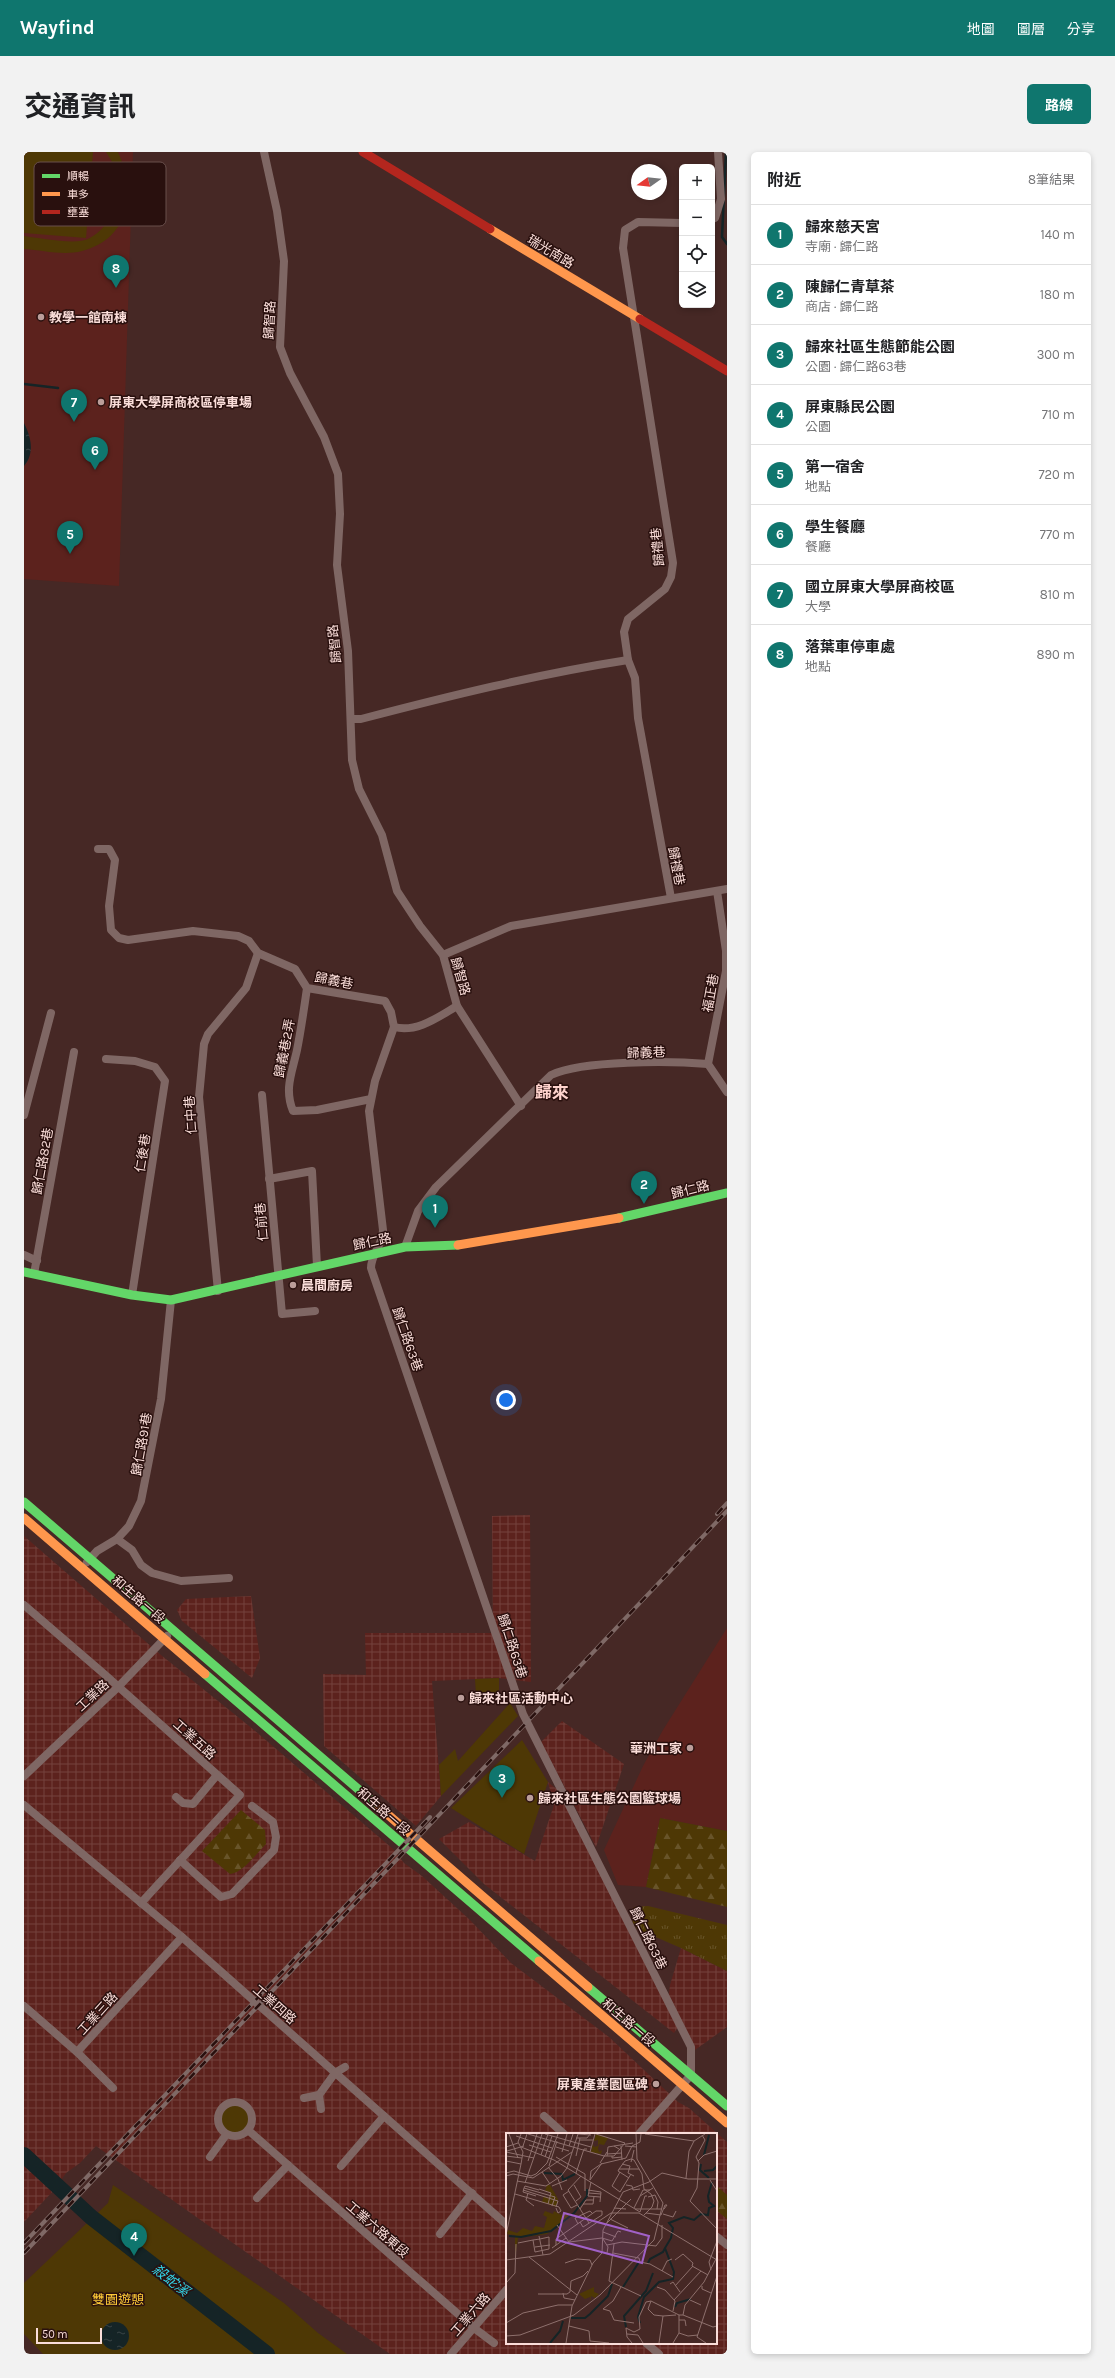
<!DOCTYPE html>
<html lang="zh-TW">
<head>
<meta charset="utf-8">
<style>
  body { margin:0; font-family:Karla,"Noto Sans TC",sans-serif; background:#f2f2f2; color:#202124 }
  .controls { position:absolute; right:12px; top:12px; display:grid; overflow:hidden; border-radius:6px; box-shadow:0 2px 6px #0003 }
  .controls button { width:36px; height:36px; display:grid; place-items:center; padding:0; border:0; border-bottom:1px solid #e0e0e0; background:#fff; color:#202124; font:20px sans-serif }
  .compass { position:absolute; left:607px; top:12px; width:36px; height:36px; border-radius:50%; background:#fff; box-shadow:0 2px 6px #0003; rotate:255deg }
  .scale { position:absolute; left:12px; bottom:10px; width:66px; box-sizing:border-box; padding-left:4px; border:2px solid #faddd9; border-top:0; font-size:11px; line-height:14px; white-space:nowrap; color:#faddd9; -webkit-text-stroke:3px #29100e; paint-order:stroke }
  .you { position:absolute; left:482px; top:1248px; width:14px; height:14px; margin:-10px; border:3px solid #fff; border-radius:50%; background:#1a73e8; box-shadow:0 0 0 6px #1a73e833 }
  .badge { display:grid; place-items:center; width:26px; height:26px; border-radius:50%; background:#0f766e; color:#fff; font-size:13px; font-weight:700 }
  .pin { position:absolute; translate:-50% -33px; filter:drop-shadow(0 1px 2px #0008) }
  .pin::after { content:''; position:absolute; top:21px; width:14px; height:12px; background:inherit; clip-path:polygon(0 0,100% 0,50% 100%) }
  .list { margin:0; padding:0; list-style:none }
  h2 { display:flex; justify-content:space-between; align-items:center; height:52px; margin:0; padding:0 16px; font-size:17px }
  h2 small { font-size:13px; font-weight:400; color:#757577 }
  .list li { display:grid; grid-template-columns:26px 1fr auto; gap:12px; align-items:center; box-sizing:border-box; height:60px; padding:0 16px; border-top:1px solid #e0e0e0 }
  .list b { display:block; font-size:15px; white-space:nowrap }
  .list p { margin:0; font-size:13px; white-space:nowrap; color:#757577 }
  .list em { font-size:13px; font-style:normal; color:#757577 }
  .icon { flex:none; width:22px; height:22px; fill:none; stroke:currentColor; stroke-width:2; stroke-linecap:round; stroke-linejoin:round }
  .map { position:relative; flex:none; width:703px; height:2202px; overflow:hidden; border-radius:6px }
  header { display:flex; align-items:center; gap:24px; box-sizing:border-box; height:56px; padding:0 20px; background:#0f766e; color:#fff }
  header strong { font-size:19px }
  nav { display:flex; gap:22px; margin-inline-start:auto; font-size:14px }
  .intro { display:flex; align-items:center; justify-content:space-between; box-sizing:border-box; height:96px; padding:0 24px }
  h1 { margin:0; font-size:28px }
  .button { padding:10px 18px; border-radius:6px; background:#0f766e; color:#fff; font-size:14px; font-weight:700 }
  main { display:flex; gap:24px; padding:0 24px }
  aside { flex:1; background:#fff; border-radius:6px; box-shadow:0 2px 6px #0003 }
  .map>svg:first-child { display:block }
  .built { fill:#5c221d }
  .industrial { fill:url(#industrial-grid); fill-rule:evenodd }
  .grass { fill:url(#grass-tufts) }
  .forest { fill:url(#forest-firs) }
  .green { fill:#4e3805 }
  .water { fill:url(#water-ripples) }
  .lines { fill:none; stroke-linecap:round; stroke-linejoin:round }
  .stream { stroke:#152426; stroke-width:2.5 }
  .river { stroke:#152426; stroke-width:16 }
  .street { stroke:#7f6764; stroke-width:8 }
  .fast { stroke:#63d668; stroke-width:9 }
  .slow { stroke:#ff974d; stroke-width:9 }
  .jam { stroke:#b3261e; stroke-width:9 }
  .rail-casing { stroke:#7f6966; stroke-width:4 }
  .rail { stroke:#29100e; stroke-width:2.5; stroke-dasharray:8; stroke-linecap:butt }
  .poi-dot { fill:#bb9e9a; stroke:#29100e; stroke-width:1.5 }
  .labels { text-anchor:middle; stroke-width:3; stroke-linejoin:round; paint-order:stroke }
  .street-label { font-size:13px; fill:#faddd9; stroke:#29100e }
  .poi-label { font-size:13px; font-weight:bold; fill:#faddd9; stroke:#29100e; text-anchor:start }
  .park-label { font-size:13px; fill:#fdc937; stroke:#29100e }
  .water-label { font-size:14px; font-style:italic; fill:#32d5e9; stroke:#29100e }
  .district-label { font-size:17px; font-weight:bold; fill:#fed3cd; stroke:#29100e }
  .inset-river { fill:none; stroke:#152426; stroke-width:2 }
  .inset-road { fill:none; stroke:#8e706d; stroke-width:1 }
  .view { fill:#a161c7; fill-opacity:0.15; stroke:#a161c7; stroke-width:2 }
  .inset-edge { fill:none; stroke:#faddd9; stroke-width:2 }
  .key { fill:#29100e; stroke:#684e4b; stroke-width:1 }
  .key-label { font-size:11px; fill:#faddd9 }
</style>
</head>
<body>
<header>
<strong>Wayfind</strong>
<nav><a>地圖</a><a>圖層</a><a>分享</a></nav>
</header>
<div class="intro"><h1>交通資訊</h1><a class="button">路線</a></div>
<main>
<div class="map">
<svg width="703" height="2202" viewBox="0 0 703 2202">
  <defs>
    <pattern id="industrial-grid" width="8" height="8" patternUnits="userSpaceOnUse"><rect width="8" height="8" fill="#5c221d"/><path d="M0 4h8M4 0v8" fill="none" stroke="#74423d"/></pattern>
    <pattern id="grass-tufts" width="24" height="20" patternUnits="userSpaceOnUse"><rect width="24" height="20" fill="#4e3805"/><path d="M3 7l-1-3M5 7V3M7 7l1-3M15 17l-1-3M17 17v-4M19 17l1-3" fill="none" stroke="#685429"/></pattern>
    <pattern id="forest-firs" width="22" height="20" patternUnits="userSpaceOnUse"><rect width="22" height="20" fill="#4e3805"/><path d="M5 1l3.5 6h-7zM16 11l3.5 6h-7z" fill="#685429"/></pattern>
    <pattern id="water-ripples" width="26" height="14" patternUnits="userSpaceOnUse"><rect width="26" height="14" fill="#152426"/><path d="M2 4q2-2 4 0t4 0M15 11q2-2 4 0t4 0" fill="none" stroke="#384345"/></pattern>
  </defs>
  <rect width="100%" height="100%" fill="#462825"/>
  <g class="built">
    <path d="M0 0H109L95 434 0 427Z"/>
    <path d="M703 1476V1679L636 1666 622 1735 594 1733 580 1698 619 1614 639 1578Z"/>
  </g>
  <g class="industrial">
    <path d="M506 1363 507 1530 475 1526 408 1529 417 1644 392 1674 300 1594 299 1522 342 1523 341 1481H469L468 1364Z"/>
    <path d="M0 1384 137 1503 230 1578 369 1697 380 1711 398 1724 446 1768 487 1811 585 1885 654 1950 665 1956 703 1990V2202H366L72 1994 56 2011 42 2021 31 2037 0 2070ZM483 1982H692V2191H483Z"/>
    <path d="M227 1444 236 1506 228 1526 158 1469 153 1458 162 1447Z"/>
    <path d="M538 1569 600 1612 572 1695 517 1590Z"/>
    <path d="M524 1630 535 1639 654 1875 650 1881 460 1732 415 1687 445 1670 511 1709 530 1653Z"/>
    <path d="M657 1796 703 1819V1875L671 1898 644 1848 646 1833Z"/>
  </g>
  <path class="grass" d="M624 1754 703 1773V1819L657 1796 613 1777 609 1771 607 1759 610 1755Z"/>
  <g class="forest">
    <path d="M217 1658 241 1678 242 1692C233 1701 219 1721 206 1722L178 1699Z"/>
    <path d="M636 1666 703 1679V1755L622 1735Z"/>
    <path d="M693 2034 703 2043V2067L692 2058Z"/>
  </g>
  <g class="green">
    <path d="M0 0H69L62 86 0 81Z"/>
    <path d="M82 0H94C112 40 107 86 58 99 40 104 18 98 0 97V84C15 86 52 93 64 87 88 75 100 44 92 19 90 13 86 6 82 0Z"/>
    <path d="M475 1526V1542L452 1543 451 1527Z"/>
    <path d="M486 1551 494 1564 417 1644 415 1613 431 1597 434 1609Z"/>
    <path d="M498 1588 524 1630 500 1702 427 1656Z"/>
    <circle cx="211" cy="1967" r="17"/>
    <path d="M89 2033 260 2151 294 2181 323 2202H19L0 2182V2131L84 2051Z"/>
  </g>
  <g class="water">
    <path d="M0 271C7 285 11 301 0 314Z"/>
    <circle cx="91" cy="2184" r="14"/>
  </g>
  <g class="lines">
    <g class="stream">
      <path d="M702 0 698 85 703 92"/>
      <path d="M0 232 34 236"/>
    </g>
    <path class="river" d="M0 2003 67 2065 243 2202"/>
    <g class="street">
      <path d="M240 0 253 59 260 109 256 195 266 221 300 285 314 322 316 362 313 413 324 499 328 608 335 637 358 683 373 739 396 774 419 803 433 854 497 954"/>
      <path d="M688 67 691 66 697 47 694 0"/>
      <path d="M327 567H337C425 544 514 522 604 508"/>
      <path d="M74 697H85L91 708 85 754 87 778 95 786 104 788 169 779 214 784 225 789 234 801 271 817 283 836 361 849 367 860 370 875 351 929 345 959 359 1078C359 1093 347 1102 347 1116L499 1562 667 1895V1923L615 1982"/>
      <path d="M693 739 702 799V819L684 912 703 940"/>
      <path d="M647 746 614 566 611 526 604 508 600 480 604 467 641 437 647 425 649 411 599 96 601 78 614 70 658 71"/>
      <path d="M419 803 487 774 703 737"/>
      <path d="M283 836C280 857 277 878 273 898 268 921 260 937 269 959L293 958 347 947"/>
      <path d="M370 875C393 881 414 865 433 854"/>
      <path d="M82 907 111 909 131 915 141 929 108 1143"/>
      <path d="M238 943 258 1162 291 1159"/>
      <path d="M0 963 27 861"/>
      <path d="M245 1027 288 1019 293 1114"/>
      <path d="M381 1095 394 1059 412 1035 527 923C559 908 647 909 684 912"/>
      <path d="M0 1103 13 1109"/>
      <path d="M10 1122 50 900"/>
      <path d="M194 1139 175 945 180 892 184 882 222 836 234 801"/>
      <path d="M93 1387 108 1398 117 1413 128 1421 157 1429 205 1426"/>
      <path d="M63 1410 73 1399 93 1387 105 1374 117 1349 137 1247 147 1148"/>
      <path d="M0 1453 79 1521 216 1643 117 1751"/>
      <path d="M0 1624 94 1535 143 1484"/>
      <path d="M152 1645 159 1651 169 1652 193 1623"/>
      <path d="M0 1653 158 1785 483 2073"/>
      <path d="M156 1708 197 1745 208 1742 250 1698 252 1685 249 1670 228 1654"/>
      <path d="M0 1854 53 1900 158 1785"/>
      <path d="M53 1900 89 1936"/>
      <path d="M295 1943 311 1921 321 1915"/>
      <path d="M280 1946 295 1943 297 1957"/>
      <circle cx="211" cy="1967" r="17"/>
      <path d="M520 1964 540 1982"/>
      <path d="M224 1978 450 2176 470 2191"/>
      <path d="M186 2005 202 1983"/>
      <path d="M317 2014 360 1964"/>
      <path d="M233 2046 264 2013"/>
      <path d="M416 2082 448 2041"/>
      <path d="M692 2084 703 2093"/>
      <path d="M622 2191 635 2202"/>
      <path d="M427 2202 483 2137"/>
    </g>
    <g class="fast">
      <path d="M595 1066 703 1041"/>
      <path d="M0 1120 108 1143 147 1148 381 1095 434 1093"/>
      <path d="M0 1350 355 1655"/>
      <path d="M181 1522 515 1809"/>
      <path d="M564 1835 703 1954"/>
    </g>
    <g class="slow">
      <path d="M466 77 616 167"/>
      <path d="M434 1093 595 1066"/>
      <path d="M0 1366 181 1522"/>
      <path d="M355 1655 564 1835"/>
      <path d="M515 1809 703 1971"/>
    </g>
    <g class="jam">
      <path d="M339 0 466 77"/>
      <path d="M616 167 703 219"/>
    </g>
    <g class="rail-casing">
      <g id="rail">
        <path d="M693 1362 703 1351"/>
        <path d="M0 2091 406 1665"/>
        <path d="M0 2101 703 1359"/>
      </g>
    </g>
    <use href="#rail" class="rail"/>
  </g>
  <g class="poi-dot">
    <circle cx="17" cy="165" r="4"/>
    <circle cx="77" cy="250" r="4"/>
    <circle cx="269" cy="1133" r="4"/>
    <circle cx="437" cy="1546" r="4"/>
    <circle cx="666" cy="1596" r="4"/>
    <circle cx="506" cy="1646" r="4"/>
    <circle cx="632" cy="1932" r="4"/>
  </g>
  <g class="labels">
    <g class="street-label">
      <text transform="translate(527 99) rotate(31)" y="5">瑞光南路</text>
      <text transform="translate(245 168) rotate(-87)" y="5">歸智路</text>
      <text transform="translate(633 395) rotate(-96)" y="5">歸禮巷</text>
      <text transform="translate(310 492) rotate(-96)" y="5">歸智路</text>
      <text transform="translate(653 714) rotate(79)" y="5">歸禮巷</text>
      <text transform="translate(437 824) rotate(74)" y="5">歸智路</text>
      <text transform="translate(310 828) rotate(11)" y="5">歸義巷</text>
      <text transform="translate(686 841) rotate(-80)" y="5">福正巷</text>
      <text transform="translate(260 896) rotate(-79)" y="5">歸義巷2弄</text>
      <text transform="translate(622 900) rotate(-2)" y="5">歸義巷</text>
      <text transform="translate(166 963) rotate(-94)" y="5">仁中巷</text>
      <text transform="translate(118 1001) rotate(-81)" y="5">仁後巷</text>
      <text transform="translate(18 1009) rotate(-80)" y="5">歸仁路82巷</text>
      <text transform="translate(666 1037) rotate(-14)" y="5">歸仁路</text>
      <text transform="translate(237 1070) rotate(-95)" y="5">仁前巷</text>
      <text transform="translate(348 1089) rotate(-12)" y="5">歸仁路</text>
      <text transform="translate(384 1187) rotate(71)" y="5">歸仁路63巷</text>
      <text transform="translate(117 1292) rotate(-80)" y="5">歸仁路91巷</text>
      <text transform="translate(115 1447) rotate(41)" y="5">和生路一段</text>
      <text transform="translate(489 1494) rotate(72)" y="5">歸仁路63巷</text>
      <text transform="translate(68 1543) rotate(-43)" y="5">工業路</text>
      <text transform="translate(171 1587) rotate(42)" y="5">工業五路</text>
      <text transform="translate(360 1659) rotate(41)" y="5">和生路一段</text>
      <text transform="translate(625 1786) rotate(64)" y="5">歸仁路63巷</text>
      <text transform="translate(251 1852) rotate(41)" y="5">工業四路</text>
      <text transform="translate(73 1861) rotate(-48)" y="5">工業三路</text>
      <text transform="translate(605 1870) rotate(41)" y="5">和生路一段</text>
      <text transform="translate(354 2077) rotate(41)" y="5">工業六路東段</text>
      <text transform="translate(446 2162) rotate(-49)" y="5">工業六路</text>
    </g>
    <g class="poi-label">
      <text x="25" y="170">教學一館南棟</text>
      <text x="85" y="255">屏東大學屏商校區停車場</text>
      <text x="277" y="1138">晨間廚房</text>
      <text x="445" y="1551">歸來社區活動中心</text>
      <text x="658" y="1601" text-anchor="end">華洲工家</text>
      <text x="514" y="1651">歸來社區生態公園籃球場</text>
      <text x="624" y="1937" text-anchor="end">屏東產業園區碑</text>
    </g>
    <g class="park-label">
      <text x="94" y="2152">雙園遊憩</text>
    </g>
    <g class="water-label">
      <text transform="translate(147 2128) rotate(38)" y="5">殺蛇溪</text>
    </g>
    <g class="district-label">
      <text x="528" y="946">歸來</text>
    </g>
  </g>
  <g transform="translate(482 1981)">
    <rect width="211" height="211" fill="#462825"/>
    <path d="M41 52H44L52 66 50 74 36 69 38 63 43 65 45 60 39 58Z" fill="#4e3805"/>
    <path d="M90 1 102 5 98 12 93 11 92 16 93 19 96 17 95 21 85 19 87 11 88 14 92 13V7L88 8Z" fill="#4e3805"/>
    <path d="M88 154V159L93 161 89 165 85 163 84 168V164L79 166 73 161Z" fill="#4e3805"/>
    <path d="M39 78 47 81 48 78 55 82 60 80 64 85 41 101 12 105 9 125V102L1 101 2 97 11 100 17 95 26 98 29 93 38 95 41 84 37 82Z" fill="#4e3805"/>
    <path class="inset-river" d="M198 22 203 2M195 31 194 37 203 45M198 38 207 37 211 33M38 40 56 41 57 47 69 41M3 103 15 104 45 98 68 80 81 63V56M142 130 144 126 157 119 159 115M117 154 133 129M169 174 171 170 185 166M65 185H79L84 181 102 163 106 151M134 190 132 184 138 164 153 149 167 146 168 139 159 115 165 105 167 95 163 90 178 84 188 87 195 81 202 82 203 75 208 73 203 69 202 63 206 49M120 194 118 183 140 158 147 140M44 210 54 198 57 188"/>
    <path class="inset-road" d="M3 1 12 25M22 1 98 23H108L119 10M39 1 85 14M72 1 85 2M90 1 119 10M139 1 188 8M196 2 199 7 190 24 193 30 191 55 184 68 211 96M10 3 46 15M70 5H81L84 1M74 7H87M188 8 199 1M23 12 45 19M17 13 21 1M63 13 67 1M108 13 127 10M115 13 116 27M119 13 131 14M0 14 12 10M15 14 48 27 134 79M50 14 63 18M1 18 18 13M0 19 28 25M56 19 61 1M84 19 89 1M101 21 116 20M35 22 42 1M0 23 16 25M70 23 74 5M101 23 102 14 108 13 113 16M106 23V25L116 24M39 24 46 3M50 24 79 41M0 28 15 31M22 28 31 1M192 28 198 22 211 18M125 29 128 17M94 30 101 19M116 31 124 33 122 40 128 43M43 33 51 8M42 34 52 46 56 57M113 36 112 38 123 45M133 36H113L119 28 125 26 128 27 136 41 138 56 145 61 148 68 146 74 138 82M36 39 44 51M114 39 106 53 114 59 125 41M0 40 8 38 25 43 30 41 41 30 52 1M70 40 78 16H81M0 43 7 41 27 45 66 19M75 43 62 57 83 90M180 45 183 18 188 8M84 47 85 38 95 31 120 25 126 13 134 9 135 1M84 47 96 30M204 47 211 58M11 48 40 53 55 43 61 35 72 1M19 50 36 1M68 52 75 64 70 68M120 52 126 53 127 57 134 56M46 53 61 47M18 55 49 64 46 73M33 56 45 60 42 71M17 57 52 68 50 74M82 57 95 59 94 69M63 58 57 62 65 75 71 72M79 58V41M22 60 20 67 28 73M83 60 95 61M9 61 53 74 55 78 52 80 50 75M30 63 17 59 18 55 19 53 33 57M82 63 85 49M82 63 94 64M134 63 147 55M142 64 149 62 152 69 151 76M77 71H87L88 63M108 75 120 76M128 75 137 57H144M74 76 80 67H87M129 76H156M134 79 139 63H141M140 80 155 82 159 72H161L158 76M157 81 167 84 170 78M104 86 122 95M101 90 125 66M72 91 69 85 84 78 86 80M51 92 63 109 96 105 106 108 112 98 115 99M97 99 110 104M0 102 15 31 17 19 12 9 15 1M33 103 37 122M97 106 102 114 101 120M12 110 27 107 34 106 43 104V116L29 119 27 107M108 111 103 148 135 163M50 112V106L90 78H96V82L77 94 74 89M101 112 116 109 150 113 156 105V92M29 114 44 112M46 115 60 105M107 120 133 125 134 129 144 131 167 144M23 124 71 162M0 127 44 121 105 80H133L211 127M169 127 177 121 187 130 186 133 202 142M59 130 71 126 84 127 86 132M205 137 203 129 211 108M156 138 161 128 166 126M0 150 9 140 10 111M164 151 167 149 174 159M169 153 187 133M196 153V156L205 160M115 154 107 168 97 176 104 178 108 187 128 190M151 154 159 157 169 168 167 178M57 160 58 165 69 167M32 161H61L64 159 65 148 77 143 82 138M168 167 195 138M184 167 195 172M145 168 142 176 148 182 157 183 153 210M173 182H177L179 172 198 149 211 124M177 182 207 194 211 193M157 183 170 182M173 187H179L180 193M0 190 17 180 52 172H66M63 193 83 198 84 208 103 210M173 200 182 203 192 202M121 201 132 202 137 210M0 203 14 202 68 182 94 162 148 107 157 70 131 26 130 1M60 210 66 173 87 130 96 120 97 97 117 59 143 49 156 40 182 46H211M126 210 121 204 120 195 128 199 134 196 133 184 140 169 145 168 173 182M167 210 173 200V182M200 210 191 204 211 143"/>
    <path class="view" d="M58 80 143 103 136 130 51 107Z"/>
    <rect width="211" height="211" class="inset-edge"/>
  </g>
  <rect x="10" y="10" width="132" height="64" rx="6" class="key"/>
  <rect x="18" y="22" width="18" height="4" fill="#63d668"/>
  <rect x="18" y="40" width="18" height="4" fill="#ff974d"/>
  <rect x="18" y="58" width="18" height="4" fill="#b3261e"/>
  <g class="key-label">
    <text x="43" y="28">順暢</text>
    <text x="43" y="46">車多</text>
    <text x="43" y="64">壅塞</text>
  </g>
</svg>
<div class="controls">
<button>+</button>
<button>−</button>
<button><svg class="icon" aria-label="locate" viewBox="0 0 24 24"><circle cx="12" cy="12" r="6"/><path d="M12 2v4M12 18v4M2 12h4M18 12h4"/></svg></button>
<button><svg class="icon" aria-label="layers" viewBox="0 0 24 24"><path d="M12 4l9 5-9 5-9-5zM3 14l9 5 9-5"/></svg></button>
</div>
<svg class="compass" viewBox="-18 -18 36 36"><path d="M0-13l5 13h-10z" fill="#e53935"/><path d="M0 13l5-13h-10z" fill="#757577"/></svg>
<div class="scale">50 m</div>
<div class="you"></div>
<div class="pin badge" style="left:411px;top:1076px">1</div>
<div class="pin badge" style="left:620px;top:1052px">2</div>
<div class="pin badge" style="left:478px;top:1646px">3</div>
<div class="pin badge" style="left:110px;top:2104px">4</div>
<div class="pin badge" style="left:46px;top:402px">5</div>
<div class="pin badge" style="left:71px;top:318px">6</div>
<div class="pin badge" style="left:50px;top:270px">7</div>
<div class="pin badge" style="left:92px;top:136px">8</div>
</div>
<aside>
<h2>附近<small>8筆結果</small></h2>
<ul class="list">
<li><span class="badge">1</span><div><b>歸來慈天宮</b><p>寺廟 · 歸仁路</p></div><em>140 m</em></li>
<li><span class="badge">2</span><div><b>陳歸仁青草茶</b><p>商店 · 歸仁路</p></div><em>180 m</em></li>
<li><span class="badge">3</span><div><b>歸來社區生態節能公園</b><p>公園 · 歸仁路63巷</p></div><em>300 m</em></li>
<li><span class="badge">4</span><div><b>屏東縣民公園</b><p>公園</p></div><em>710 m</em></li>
<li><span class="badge">5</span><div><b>第一宿舍</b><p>地點</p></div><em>720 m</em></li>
<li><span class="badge">6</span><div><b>學生餐廳</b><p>餐廳</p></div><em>770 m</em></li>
<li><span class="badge">7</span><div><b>國立屏東大學屏商校區</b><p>大學</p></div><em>810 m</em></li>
<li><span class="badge">8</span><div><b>落葉車停車處</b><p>地點</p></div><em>890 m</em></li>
</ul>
</aside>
</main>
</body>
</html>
